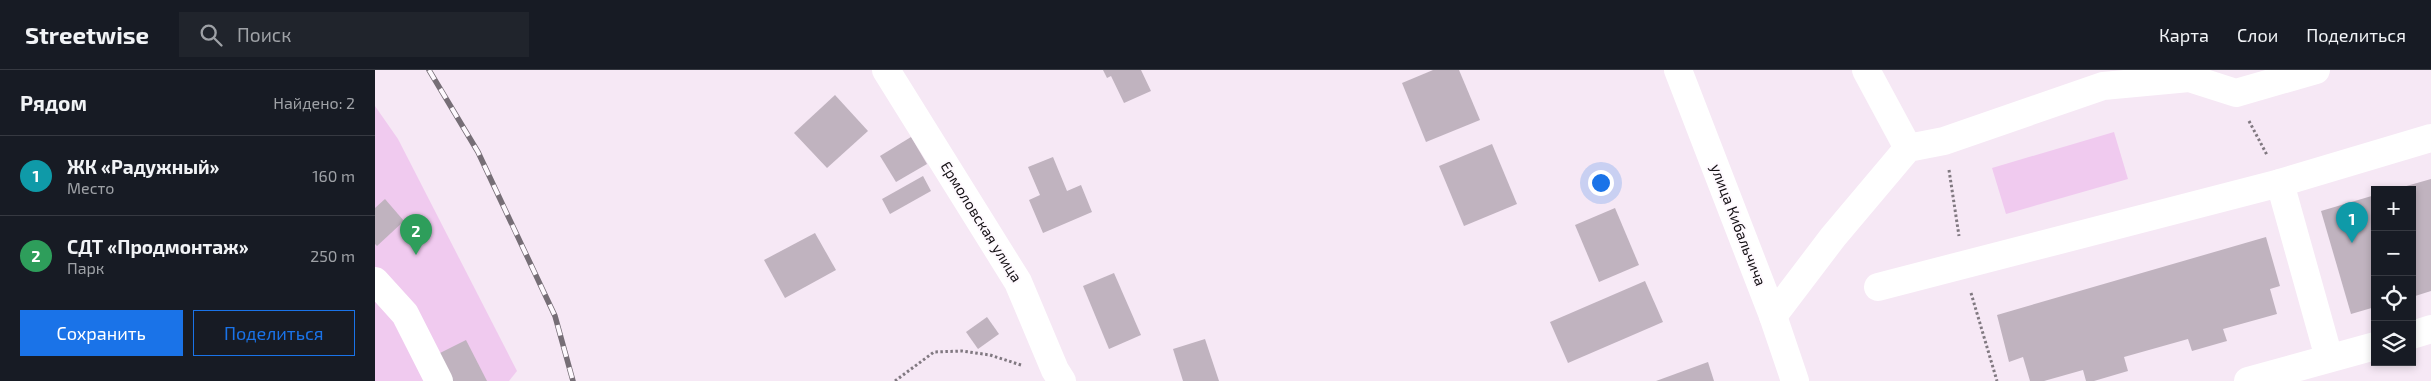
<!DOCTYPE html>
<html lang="ru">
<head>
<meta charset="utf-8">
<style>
  body { margin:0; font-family:"Exo 2",sans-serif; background:#20242c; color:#f1f3f6 }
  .controls { position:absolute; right:15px; bottom:15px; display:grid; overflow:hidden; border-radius:0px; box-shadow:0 2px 8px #0003 }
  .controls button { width:45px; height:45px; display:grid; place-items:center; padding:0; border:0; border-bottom:1px solid #363941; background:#171b24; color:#f1f3f6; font:25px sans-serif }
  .you { position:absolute; left:1225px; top:112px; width:18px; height:18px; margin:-12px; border:4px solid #fff; border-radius:50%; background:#1a73e8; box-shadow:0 0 0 8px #1a73e833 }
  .badge { display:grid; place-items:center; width:32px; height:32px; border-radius:50%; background:#1a73e8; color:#fff; font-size:16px; font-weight:700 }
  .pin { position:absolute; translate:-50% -41px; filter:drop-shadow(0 1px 2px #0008) }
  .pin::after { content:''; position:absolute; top:26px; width:18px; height:15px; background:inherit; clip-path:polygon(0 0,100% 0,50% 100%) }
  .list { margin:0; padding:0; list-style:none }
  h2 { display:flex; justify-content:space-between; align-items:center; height:65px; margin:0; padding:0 20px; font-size:21px }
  h2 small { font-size:16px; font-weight:400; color:#9ea1a6 }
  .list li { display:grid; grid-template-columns:32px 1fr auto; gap:15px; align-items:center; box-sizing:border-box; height:80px; padding:0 20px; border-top:1px solid #363941 }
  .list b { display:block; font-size:19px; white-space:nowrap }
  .list p { margin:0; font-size:16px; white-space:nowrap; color:#9ea1a6 }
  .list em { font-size:16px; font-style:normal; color:#9ea1a6 }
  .actions { display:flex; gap:10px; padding:15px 20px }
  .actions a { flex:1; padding:11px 0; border:1px solid #1a73e8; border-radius:0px; text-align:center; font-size:18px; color:#1a73e8 }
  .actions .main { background:#1a73e8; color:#fff }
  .icon { flex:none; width:28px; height:28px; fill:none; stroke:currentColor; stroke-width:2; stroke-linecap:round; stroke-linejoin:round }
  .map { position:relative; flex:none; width:2056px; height:311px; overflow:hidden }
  header { display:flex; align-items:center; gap:30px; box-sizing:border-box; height:70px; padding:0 25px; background:#171b24; border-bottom:1px solid #363941 }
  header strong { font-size:24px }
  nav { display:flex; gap:28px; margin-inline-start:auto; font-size:18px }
  .search { width:350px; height:45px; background:#20242c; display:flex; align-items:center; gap:12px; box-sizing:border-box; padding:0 18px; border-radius:0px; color:#9ea1a6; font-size:19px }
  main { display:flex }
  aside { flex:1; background:#171b24 }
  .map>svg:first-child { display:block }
  .green { fill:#f0caef }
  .building { fill:#c0b3bf }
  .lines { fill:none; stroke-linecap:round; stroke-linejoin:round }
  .path { stroke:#807880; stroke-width:3; stroke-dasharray:2.5 2.5; stroke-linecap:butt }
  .minor { stroke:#fff; stroke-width:28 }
  .rail-casing { stroke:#766e76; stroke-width:5.5 }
  .rail { stroke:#fef9fe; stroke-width:4; stroke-dasharray:11; stroke-linecap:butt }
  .labels { text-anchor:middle; stroke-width:4; stroke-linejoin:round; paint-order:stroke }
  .street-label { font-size:15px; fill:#141014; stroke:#fef9fe }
</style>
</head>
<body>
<header>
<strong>Streetwise</strong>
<div class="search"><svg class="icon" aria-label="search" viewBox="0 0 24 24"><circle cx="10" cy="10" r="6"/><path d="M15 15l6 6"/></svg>Поиск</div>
<nav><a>Карта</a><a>Слои</a><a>Поделиться</a></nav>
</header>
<main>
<aside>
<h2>Рядом<small>Найдено: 2</small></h2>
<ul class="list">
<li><span class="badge" style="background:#0f9aa8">1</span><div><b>ЖК «Радужный»</b><p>Место</p></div><em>160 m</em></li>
<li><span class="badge" style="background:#2e9e5b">2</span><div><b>СДТ «Продмонтаж»</b><p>Парк</p></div><em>250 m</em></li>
</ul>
<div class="actions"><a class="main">Сохранить</a><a>Поделиться</a></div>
</aside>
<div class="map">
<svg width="2056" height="311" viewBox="0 0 2056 311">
  <rect width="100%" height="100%" fill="#f6e8f5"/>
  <g class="green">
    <path d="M0 36 23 69 142 301 134 311H0Z"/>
    <path d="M1739 62 1753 109 1631 144 1617 98Z"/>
  </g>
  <g class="building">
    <path d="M728 0H766L776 21 749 33 736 6 732 8Z"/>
    <path d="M1058 0H1084L1105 50 1051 72 1027 13Z"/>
    <path d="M460 25 493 61 452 98 419 63Z"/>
    <path d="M536 67 552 94 521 112 505 86Z"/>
    <path d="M1117 74 1142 134 1089 156 1064 96Z"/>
    <path d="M678 87 692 121 706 115 717 142 668 163 654 130 665 125 653 97Z"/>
    <path d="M548 106 556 121 515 144 507 129Z"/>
    <path d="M2056 109V221L2037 227V120L2021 119Z"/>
    <path d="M2000 125V237L1976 244 1946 141Z"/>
    <path d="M10 129 29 151 2 176 0 174V138Z"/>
    <path d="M1240 138 1264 195 1224 212 1200 155Z"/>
    <path d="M440 163 461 200 410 228 389 190Z"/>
    <path d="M1891 167 1905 216 1895 219 1902 244 1848 259 1852 271 1817 281 1813 269 1749 287 1753 301 1719 311H1711L1708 300 1669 311H1655L1648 287 1634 292 1622 245Z"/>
    <path d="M739 203 766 265 734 279 708 216Z"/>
    <path d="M1270 211 1288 252 1193 293 1175 252Z"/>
    <path d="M612 247 624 264 603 279 591 262Z"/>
    <path d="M830 269 844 311H808L798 279Z"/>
    <path d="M91 270 112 311H77L63 284Z"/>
    <path d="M1333 292 1339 311H1281Z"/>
  </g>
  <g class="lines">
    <g class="path">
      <path d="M1874 51 1892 85"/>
      <path d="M1574 100 1584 166"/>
      <path d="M1596 223 1622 311"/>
      <path d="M520 311 559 282 587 281 615 285 646 295"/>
    </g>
    <g class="minor">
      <path d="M511 0 643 212 680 300 687 311"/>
      <path d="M1303 0 1398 246 1420 311"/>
      <path d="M1491 0 1533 78"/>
      <path d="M1905 113 2056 68"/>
      <path d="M0 211 30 244 64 311"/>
      <path d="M1503 217 1905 113 1954 288"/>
      <path d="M1398 246 1458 167 1533 78 1569 71 1728 16 1814 8 1861 23 1941 0"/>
      <path d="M2037 265 2056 259"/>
      <path d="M1873 311 2000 276"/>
    </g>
    <g class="rail-casing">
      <path id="rail" d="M54 0 103 82 180 246 198 311"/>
    </g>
    <use href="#rail" class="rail"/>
  </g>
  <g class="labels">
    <g class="street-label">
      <text transform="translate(606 152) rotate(58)" y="5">Ермоловская улица</text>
      <text transform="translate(1363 155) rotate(69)" y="5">улица Кибальчича</text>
    </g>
  </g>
</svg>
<div class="controls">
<button>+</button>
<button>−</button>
<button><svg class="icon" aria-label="locate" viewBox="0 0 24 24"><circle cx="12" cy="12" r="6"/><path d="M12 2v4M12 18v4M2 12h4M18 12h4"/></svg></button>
<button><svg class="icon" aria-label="layers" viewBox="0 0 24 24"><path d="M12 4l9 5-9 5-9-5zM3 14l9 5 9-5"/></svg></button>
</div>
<div class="you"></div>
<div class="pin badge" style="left:1977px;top:173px;background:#0f9aa8">1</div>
<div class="pin badge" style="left:41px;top:185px;background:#2e9e5b">2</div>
</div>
</main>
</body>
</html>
